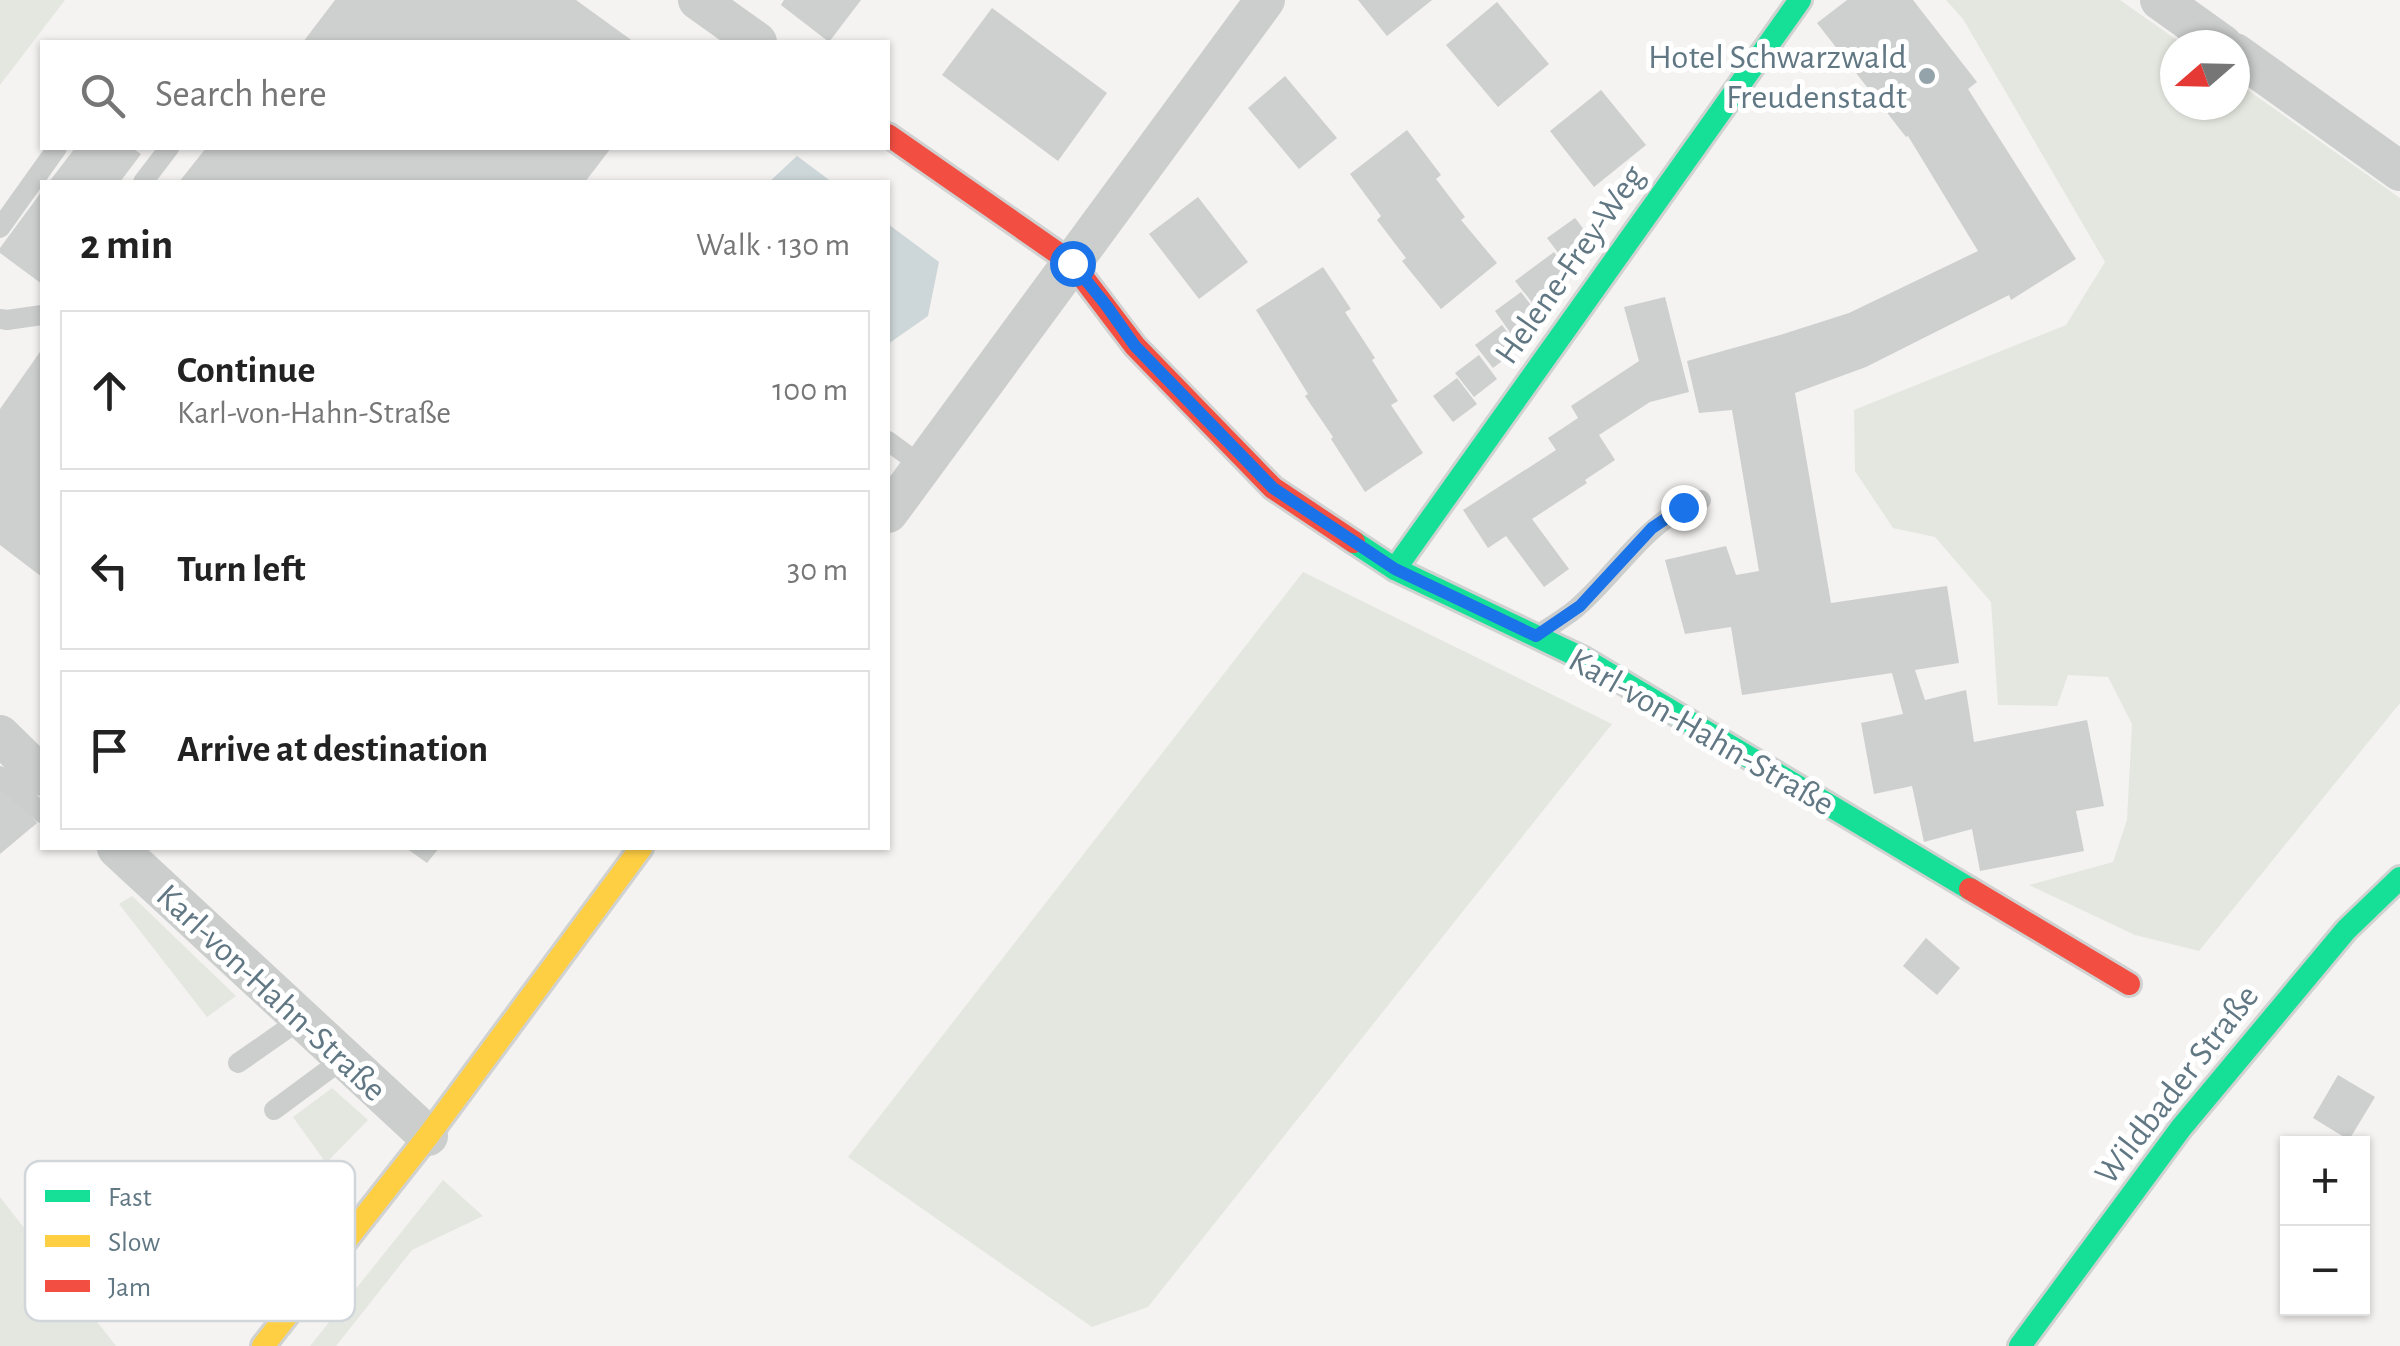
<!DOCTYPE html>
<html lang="en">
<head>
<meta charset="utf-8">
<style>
  body { margin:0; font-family:"Alegreya Sans",sans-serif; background:#f6f6f6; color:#222 }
  .controls { position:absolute; right:30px; bottom:30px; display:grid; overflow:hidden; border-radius:0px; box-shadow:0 2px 8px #0004 }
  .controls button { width:90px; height:90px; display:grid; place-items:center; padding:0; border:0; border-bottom:2px solid #e0e0e0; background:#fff; color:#222; font:50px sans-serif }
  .compass { position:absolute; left:2160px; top:30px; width:90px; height:90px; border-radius:50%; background:#fff; box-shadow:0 2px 8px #0004; rotate:250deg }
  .stop { position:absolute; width:30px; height:30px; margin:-22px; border:8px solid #1a73e8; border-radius:50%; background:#fff }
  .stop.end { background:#1a73e8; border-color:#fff; box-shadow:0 2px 10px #0008 }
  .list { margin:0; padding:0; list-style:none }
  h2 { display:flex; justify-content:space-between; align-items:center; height:130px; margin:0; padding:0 40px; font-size:42px }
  h2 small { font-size:32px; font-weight:400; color:#767676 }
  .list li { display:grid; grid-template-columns:65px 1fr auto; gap:30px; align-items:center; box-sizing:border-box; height:160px; margin:0 20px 20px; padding:0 20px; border:2px solid #e0e0e0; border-radius:0px }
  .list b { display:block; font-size:38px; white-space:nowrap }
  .list p { margin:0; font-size:32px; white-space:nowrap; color:#767676 }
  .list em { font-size:32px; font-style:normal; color:#767676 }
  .icon { flex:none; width:55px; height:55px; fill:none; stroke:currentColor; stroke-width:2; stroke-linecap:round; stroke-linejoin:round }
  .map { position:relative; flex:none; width:2400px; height:1346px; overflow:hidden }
  .search { position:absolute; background:#fff; box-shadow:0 2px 8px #0004; left:40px; top:40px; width:850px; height:110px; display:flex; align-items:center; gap:25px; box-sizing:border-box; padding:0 35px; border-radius:0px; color:#767676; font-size:38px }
  .panel { position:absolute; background:#fff; box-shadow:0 2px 8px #0004; left:40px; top:180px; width:850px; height:670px; border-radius:0px }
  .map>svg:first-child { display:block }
  .green { fill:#e4e7df }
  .water { fill:#cdd6d8 }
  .building { fill:#cecfcf }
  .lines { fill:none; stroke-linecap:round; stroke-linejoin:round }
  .fast-casing { stroke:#d0d1d1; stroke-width:28 }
  .slow-casing { stroke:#d0d1d1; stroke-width:28 }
  .jam-casing { stroke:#d0d1d1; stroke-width:28 }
  .lane { stroke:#cccece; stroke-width:20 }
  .street { stroke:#cccece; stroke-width:40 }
  .fast { stroke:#16e098; stroke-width:22 }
  .slow { stroke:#ffcf43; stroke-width:22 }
  .jam { stroke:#f24e42; stroke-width:22 }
  .route { stroke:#1a73e8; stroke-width:12 }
  .poi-dot { fill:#94a3aa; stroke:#fff; stroke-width:4 }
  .labels { text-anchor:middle; stroke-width:10; stroke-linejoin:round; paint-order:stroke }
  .poi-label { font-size:35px; fill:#617884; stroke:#fff; text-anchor:end }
  .street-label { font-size:35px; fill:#617884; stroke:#fff }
  .key { fill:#fff; stroke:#d0d6da; stroke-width:2.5 }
  .key-label { font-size:28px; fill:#617884 }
</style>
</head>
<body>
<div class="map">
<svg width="2400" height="1346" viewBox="0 0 2400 1346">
  <rect width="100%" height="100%" fill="#f4f3f1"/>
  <g class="green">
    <path d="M0 0H65L0 85Z"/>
    <path d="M1946 0H2120L2184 45H2175V105H2235V81L2400 198V703L2199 951 2135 935 2029 885 2113 862 2127 820 2132 724 2108 677 2068 675 2057 706 1998 705 1991 602 1935 537 1893 528 1855 471 1854 410 2066 325 2105 262 1963 19Z"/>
    <path d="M1303 572 1612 724 1148 1307 1092 1327 848 1157Z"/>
    <path d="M132 896 236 996 207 1017 119 904Z"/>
    <path d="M332 1088 368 1120 326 1163 293 1117Z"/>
    <path d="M443 1180 483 1216 412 1250 336 1346H310Z"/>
    <path d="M0 1197 116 1346H0Z"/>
  </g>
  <g class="water">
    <path d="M797 156 832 182H769Z"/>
    <path d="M888 224 939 262 928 316 888 344Z"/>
  </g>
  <g class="building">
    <path d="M335 0H576L634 42H303Z"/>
    <path d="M784 0H861L829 42 781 5Z"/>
    <path d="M1358 0H1432L1387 36Z"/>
    <path d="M1847 0H1913L1977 82 1968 89 2076 259 2011 300 2009 295 1866 367 1795 393 1831 603 1947 586 1959 663 1915 670 1925 700 1966 690 1974 742 2087 720 2104 806 2076 811 2084 851 1980 871 1972 829 1924 842 1912 786 1874 794 1861 723 1903 714 1892 673 1742 695 1731 627 1685 634 1665 560 1726 546 1736 575 1759 571 1732 410 1699 413 1687 361 1780 335 1849 313 1978 251 1908 136 1906 137 1817 23Z"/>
    <path d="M1497 2 1549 64 1498 107 1446 45Z"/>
    <path d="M992 8 1107 93 1058 161 942 75Z"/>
    <path d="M1285 76 1337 138 1299 169 1248 108Z"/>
    <path d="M1601 90 1646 145 1594 187 1550 131Z"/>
    <path d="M1407 130 1441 175 1436 179 1465 217 1461 220 1497 263 1441 309 1402 261 1406 258 1377 220 1381 216 1350 174Z"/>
    <path d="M75 148H132L141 154 120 182H49Z"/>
    <path d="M206 148H611L585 182H179Z"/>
    <path d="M42 191V284L0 253V248Z"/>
    <path d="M1198 197 1248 262 1199 299 1149 234Z"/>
    <path d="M1575 218 1596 245 1568 266 1547 238Z"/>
    <path d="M1554 252 1572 276 1534 305 1515 281Z"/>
    <path d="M1323 267 1351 309 1345 312 1375 358 1372 360 1398 401 1391 405 1423 453 1365 492 1331 439 1333 437 1305 396 1308 394 1256 310Z"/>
    <path d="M1521 292 1541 318 1514 338 1495 311Z"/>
    <path d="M1665 297 1689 392 1650 402 1599 435 1615 460 1585 480 1587 483 1532 519 1569 569 1544 587 1506 536 1488 548 1463 510 1556 450 1548 438 1578 418 1571 406 1639 361 1624 307Z"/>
    <path d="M1502 325 1519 348 1493 368 1475 345Z"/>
    <path d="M42 349V577L0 545V409Z"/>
    <path d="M1479 355 1497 379 1474 397 1455 373Z"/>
    <path d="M1457 378 1477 404 1453 422 1433 396Z"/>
    <path d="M0 782 37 823 0 854Z"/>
    <path d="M406 848H439L427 863Z"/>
    <path d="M1926 938 1960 968 1937 995 1903 966Z"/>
    <path d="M2338 1075 2375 1097 2349 1140 2313 1118Z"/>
  </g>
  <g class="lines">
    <g class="fast-casing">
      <g id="fast">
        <path d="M1354 542 1395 569 1584 659 1970 889"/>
        <path d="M1395 569 1800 0"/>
        <path d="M2020 1346 2181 1128 2346 930 2400 878"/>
      </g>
    </g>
    <g class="slow-casing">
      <path id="slow" d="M263 1346 428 1136 641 848"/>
    </g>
    <g class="jam-casing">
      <g id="jam">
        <path d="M888 135 1072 263 1135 346 1273 488 1354 542"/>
        <path d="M1970 889 2129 984"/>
      </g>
    </g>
    <g class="lane">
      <path d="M143 182 169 148"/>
      <path d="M0 228 57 148"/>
      <path d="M0 319 7 320 42 315"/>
      <path d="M888 441 922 466"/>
      <path d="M1542 632C1555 623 1570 615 1581 604 1622 567 1647 520 1701 500"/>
      <path d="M0 776 42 813"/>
      <path d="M238 1063 301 1019"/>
      <path d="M274 1110 343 1059"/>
    </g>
    <g class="street">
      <path d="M698 0 757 42"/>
      <path d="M2160 0 2223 45"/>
      <path d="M2235 53 2400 171"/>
      <path d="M888 513 1265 0"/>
      <path d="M0 735 42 776"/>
      <path d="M117 848 428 1136"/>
    </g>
    <use href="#fast" class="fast"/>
    <use href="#slow" class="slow"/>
    <use href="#jam" class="jam"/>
  </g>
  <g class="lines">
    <path class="route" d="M1072 263 1106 305 1135 346 1273 488 1395 569 1536 636 1580 606 1652 528 1683 507"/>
  </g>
  <circle class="poi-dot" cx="1927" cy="76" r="10"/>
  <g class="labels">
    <g class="poi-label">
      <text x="1907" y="68">Hotel Schwarzwald<tspan x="1907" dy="40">Freudenstadt</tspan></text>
    </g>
    <g class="street-label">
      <text transform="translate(1569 264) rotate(-55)" y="12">Helene-Frey-Weg</text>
      <text transform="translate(1702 731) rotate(30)" y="12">Karl-von-Hahn-Straße</text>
      <text transform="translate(272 992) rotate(43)" y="12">Karl-von-Hahn-Straße</text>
      <text transform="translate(2176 1084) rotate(-52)" y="12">Wildbader Straße</text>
    </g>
  </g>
  <rect x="25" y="1161" width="330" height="160" rx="15" class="key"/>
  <rect x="45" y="1190" width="45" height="12" fill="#16e098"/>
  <rect x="45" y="1235" width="45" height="12" fill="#ffcf43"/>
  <rect x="45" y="1280" width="45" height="12" fill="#f24e42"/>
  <g class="key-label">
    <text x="108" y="1206">Fast</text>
    <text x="108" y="1251">Slow</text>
    <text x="108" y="1296">Jam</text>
  </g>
</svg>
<div class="controls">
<button>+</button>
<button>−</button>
</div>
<svg class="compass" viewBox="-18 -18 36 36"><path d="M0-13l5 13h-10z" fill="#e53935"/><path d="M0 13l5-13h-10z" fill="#767676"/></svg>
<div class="stop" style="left:1072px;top:263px"></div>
<div class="stop end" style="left:1683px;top:507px"></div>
<div class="search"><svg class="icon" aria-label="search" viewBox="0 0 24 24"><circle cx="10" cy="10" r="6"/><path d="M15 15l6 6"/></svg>Search here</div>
<section class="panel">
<h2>2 min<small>Walk · 130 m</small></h2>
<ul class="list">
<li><svg class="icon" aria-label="ahead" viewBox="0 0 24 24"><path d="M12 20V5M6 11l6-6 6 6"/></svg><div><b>Continue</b><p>Karl-von-Hahn-Straße</p></div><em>100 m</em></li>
<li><svg class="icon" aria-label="left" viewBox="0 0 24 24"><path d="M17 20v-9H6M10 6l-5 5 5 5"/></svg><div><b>Turn left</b></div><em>30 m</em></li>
<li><svg class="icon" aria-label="arrive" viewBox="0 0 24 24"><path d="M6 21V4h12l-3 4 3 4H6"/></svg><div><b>Arrive at destination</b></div></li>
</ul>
</section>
</div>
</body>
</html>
